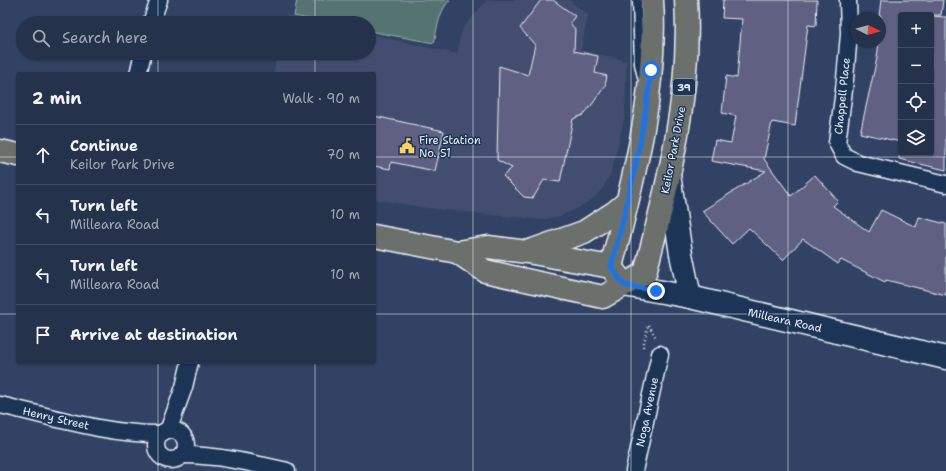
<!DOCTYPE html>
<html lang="en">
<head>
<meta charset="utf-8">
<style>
  body { margin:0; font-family:"Shantell Sans",sans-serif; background:#313e55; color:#f1f3f6 }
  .controls { position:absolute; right:12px; top:12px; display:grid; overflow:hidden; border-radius:4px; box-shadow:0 1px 3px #0004 }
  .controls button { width:36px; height:36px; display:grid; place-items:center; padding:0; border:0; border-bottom:1px solid #424d63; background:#25324b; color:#f1f3f6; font:20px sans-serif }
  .compass { position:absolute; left:850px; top:12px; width:36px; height:36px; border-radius:50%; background:#25324b; box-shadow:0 1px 3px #0004; rotate:95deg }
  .stop { position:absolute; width:12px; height:12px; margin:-9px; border:3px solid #1a73e8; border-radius:50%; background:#fff }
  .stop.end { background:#1a73e8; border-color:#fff; box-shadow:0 1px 4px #0008 }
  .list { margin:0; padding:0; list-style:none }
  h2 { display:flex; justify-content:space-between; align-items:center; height:52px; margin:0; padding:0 16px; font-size:17px }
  h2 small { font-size:13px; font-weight:400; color:#a3aab5 }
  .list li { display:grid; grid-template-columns:26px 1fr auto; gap:12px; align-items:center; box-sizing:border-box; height:60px; padding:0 16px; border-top:1px solid #424d63 }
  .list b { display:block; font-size:15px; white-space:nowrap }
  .list p { margin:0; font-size:13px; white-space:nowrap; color:#a3aab5 }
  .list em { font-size:13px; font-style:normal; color:#a3aab5 }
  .icon { flex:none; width:22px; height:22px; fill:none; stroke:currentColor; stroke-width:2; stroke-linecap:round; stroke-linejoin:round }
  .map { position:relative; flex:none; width:946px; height:471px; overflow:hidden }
  .search { position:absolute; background:#25324b; box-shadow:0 1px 3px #0004; left:16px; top:16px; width:360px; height:44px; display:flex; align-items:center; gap:10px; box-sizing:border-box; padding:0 14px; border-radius:22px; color:#a3aab5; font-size:15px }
  .panel { position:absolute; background:#25324b; box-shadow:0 1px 3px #0004; left:16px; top:72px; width:360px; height:292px; border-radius:4px }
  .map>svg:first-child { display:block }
  .built { fill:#424e70 }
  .green { fill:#547371; stroke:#9eb2b4 }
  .building { fill:#606082; stroke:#e8f1f8 }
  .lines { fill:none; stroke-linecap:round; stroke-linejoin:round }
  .service-casing { stroke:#e8f1f8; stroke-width:11 }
  .minor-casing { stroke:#e8f1f8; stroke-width:19 }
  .secondary-casing { stroke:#e8f1f8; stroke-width:25 }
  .primary-casing { stroke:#e8f1f8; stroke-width:25 }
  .path { stroke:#e8f1f8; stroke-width:2.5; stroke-dasharray:1 3; stroke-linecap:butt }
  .service { stroke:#1d3557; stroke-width:8 }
  .minor { stroke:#1d3557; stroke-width:16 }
  .secondary { stroke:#1d3557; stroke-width:22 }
  .primary { stroke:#6c706d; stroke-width:22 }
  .route { stroke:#1a73e8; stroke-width:5 }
  .grid { fill:none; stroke:#e8f1f8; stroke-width:1; stroke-opacity:0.55 }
  .labels { text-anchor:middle; stroke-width:3; stroke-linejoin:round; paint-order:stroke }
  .shield { fill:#1d3557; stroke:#abb9c8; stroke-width:1 }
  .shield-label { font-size:10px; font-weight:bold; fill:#e8f1f8 }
  .street-label { font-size:11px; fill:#e8f1f8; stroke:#1d3557 }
  .poi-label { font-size:11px; fill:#e8f1f8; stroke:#1d3557; text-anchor:start }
</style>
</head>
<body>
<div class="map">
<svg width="946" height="471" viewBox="0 0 946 471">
  <rect width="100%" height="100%" fill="#314264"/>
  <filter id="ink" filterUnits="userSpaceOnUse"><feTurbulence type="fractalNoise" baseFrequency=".025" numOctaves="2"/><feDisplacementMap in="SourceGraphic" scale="8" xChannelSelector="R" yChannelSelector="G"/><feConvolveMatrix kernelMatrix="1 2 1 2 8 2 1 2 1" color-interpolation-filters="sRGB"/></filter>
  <g filter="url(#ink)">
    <g class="built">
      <path d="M487 0H569L588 15 581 50 627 61 625 115 611 173 603 188 594 198 578 208 561 216 541 220 427 208 374 199V74H273L278 53H369V34L457 54 462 29Z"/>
      <path d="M287 15 324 23H285Z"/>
    </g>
    <path class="green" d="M297 0H450C439 10 437 30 434 43L369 31V23H330L294 16Z"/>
    <g class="building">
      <path d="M541 0H553L575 16 570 23 575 29 574 51 598 56 595 73 607 76 605 86 591 106 583 115 573 119 560 182 544 180 533 198 524 197 503 176 512 168 497 160 499 66 528 75 535 45 520 28Z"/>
      <path d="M723 0H817L816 26 808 25 795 126 772 122 764 159 791 196 815 175 838 201 833 206 869 232 881 210 916 227 919 217 946 224V295L886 280 885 282 841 260 838 264 803 239 783 260 749 228 732 244 702 211 766 171 711 161 715 140 731 143 736 116 722 113 726 76 737 78 742 19 722 18Z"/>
      <path d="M881 0H943L941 15H901V142L860 133 877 58 879 42H880L881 16H879Z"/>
      <path d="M931 16 946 17V170L899 159 900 153H931Z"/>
      <path d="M374 116 444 131 435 171 391 162 390 169 374 166Z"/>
    </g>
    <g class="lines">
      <g class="service-casing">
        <path id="service" d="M637 0 639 64 642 77"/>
      </g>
      <g class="minor-casing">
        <g id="minor">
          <path d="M848 0 849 34 844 90 837 143 844 156 858 163 946 184"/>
          <path d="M151 23 159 0"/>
          <path d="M138 74 143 53"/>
          <path d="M0 405C53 417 108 435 162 434"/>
          <circle cx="171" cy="445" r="15"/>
          <path d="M168 431 184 387 190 362"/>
          <path d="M182 455C218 455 252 463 287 471"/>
          <path d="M634 471 660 354"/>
        </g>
      </g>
      <g class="secondary-casing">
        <g id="secondary">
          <path d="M669 175 681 254 690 297"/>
          <path d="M624 285 690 297 946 358"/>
        </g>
      </g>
      <g class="primary-casing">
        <g id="primary">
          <path d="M0 151 18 155"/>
          <path d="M374 236 457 252 488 247 527 252 611 267 619 278"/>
          <path d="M530 251 584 232 615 212 627 202"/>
          <path d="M457 252 485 271 603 297 645 273C668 185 692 92 686 0"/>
          <path d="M611 267C633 182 658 88 652 0"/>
        </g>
      </g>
      <g class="path">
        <path d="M649 325 656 338"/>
        <path d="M643 347 648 325"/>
      </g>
      <use href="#service" class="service"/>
      <use href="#minor" class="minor"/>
      <use href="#secondary" class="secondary"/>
      <use href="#primary" class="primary"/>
    </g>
  </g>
  <g class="lines" filter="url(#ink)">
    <path class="route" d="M651 70C644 136 628 202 611 267L624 285 656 291"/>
  </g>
  <path class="grid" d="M158 0V23M315 0V23M473 0V471M631 0V471M788 0V471M158 53V74M315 53V74M0 157H18M374 157H946M0 314H18M374 314H946M158 362V471M315 362V471"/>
  <defs>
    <g id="civic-bare" transform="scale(1.2)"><path d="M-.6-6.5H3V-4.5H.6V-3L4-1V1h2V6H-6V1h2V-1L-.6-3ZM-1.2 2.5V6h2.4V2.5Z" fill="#ffd166" stroke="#1d3557" stroke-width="2.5" paint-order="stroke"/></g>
  </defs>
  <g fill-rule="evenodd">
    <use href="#civic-bare" x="407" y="146"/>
  </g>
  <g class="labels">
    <rect class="shield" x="673" y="79" width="22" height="16" rx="3"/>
    <g class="shield-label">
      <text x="684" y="91">39</text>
    </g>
    <g class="street-label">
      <text transform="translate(842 96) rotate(-84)" y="4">Chappell Place</text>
      <text transform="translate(673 150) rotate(-79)" y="4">Keilor Park Drive</text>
      <text transform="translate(785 320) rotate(13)" y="4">Milleara Road</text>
      <text transform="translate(647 412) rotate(-78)" y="4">Noga Avenue</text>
      <text transform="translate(56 418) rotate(13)" y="4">Henry Street</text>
    </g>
    <g class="poi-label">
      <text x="419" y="144">Fire Station<tspan x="419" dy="13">No. 51</tspan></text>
    </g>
  </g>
</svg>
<div class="controls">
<button>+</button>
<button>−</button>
<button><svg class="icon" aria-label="locate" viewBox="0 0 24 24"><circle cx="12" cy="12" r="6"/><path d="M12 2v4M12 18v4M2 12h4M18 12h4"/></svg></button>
<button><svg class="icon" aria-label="layers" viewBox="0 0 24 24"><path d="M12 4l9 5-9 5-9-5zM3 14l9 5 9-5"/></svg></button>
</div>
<svg class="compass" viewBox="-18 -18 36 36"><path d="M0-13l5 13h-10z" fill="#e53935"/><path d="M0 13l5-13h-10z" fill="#a3aab5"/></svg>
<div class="stop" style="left:651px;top:70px"></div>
<div class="stop end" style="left:656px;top:291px"></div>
<div class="search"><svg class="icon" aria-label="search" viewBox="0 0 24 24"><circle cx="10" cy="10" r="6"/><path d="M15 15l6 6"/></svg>Search here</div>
<section class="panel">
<h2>2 min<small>Walk · 90 m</small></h2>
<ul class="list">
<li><svg class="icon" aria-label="ahead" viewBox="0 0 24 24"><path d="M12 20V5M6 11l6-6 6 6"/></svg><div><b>Continue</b><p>Keilor Park Drive</p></div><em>70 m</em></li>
<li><svg class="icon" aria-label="left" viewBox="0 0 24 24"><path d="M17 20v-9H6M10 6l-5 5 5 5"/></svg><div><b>Turn left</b><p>Milleara Road</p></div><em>10 m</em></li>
<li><svg class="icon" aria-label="left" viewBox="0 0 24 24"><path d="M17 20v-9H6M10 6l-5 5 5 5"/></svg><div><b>Turn left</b><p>Milleara Road</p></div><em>10 m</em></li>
<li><svg class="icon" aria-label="arrive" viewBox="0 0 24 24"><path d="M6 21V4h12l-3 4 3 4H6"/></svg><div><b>Arrive at destination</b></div></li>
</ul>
</section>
</div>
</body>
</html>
